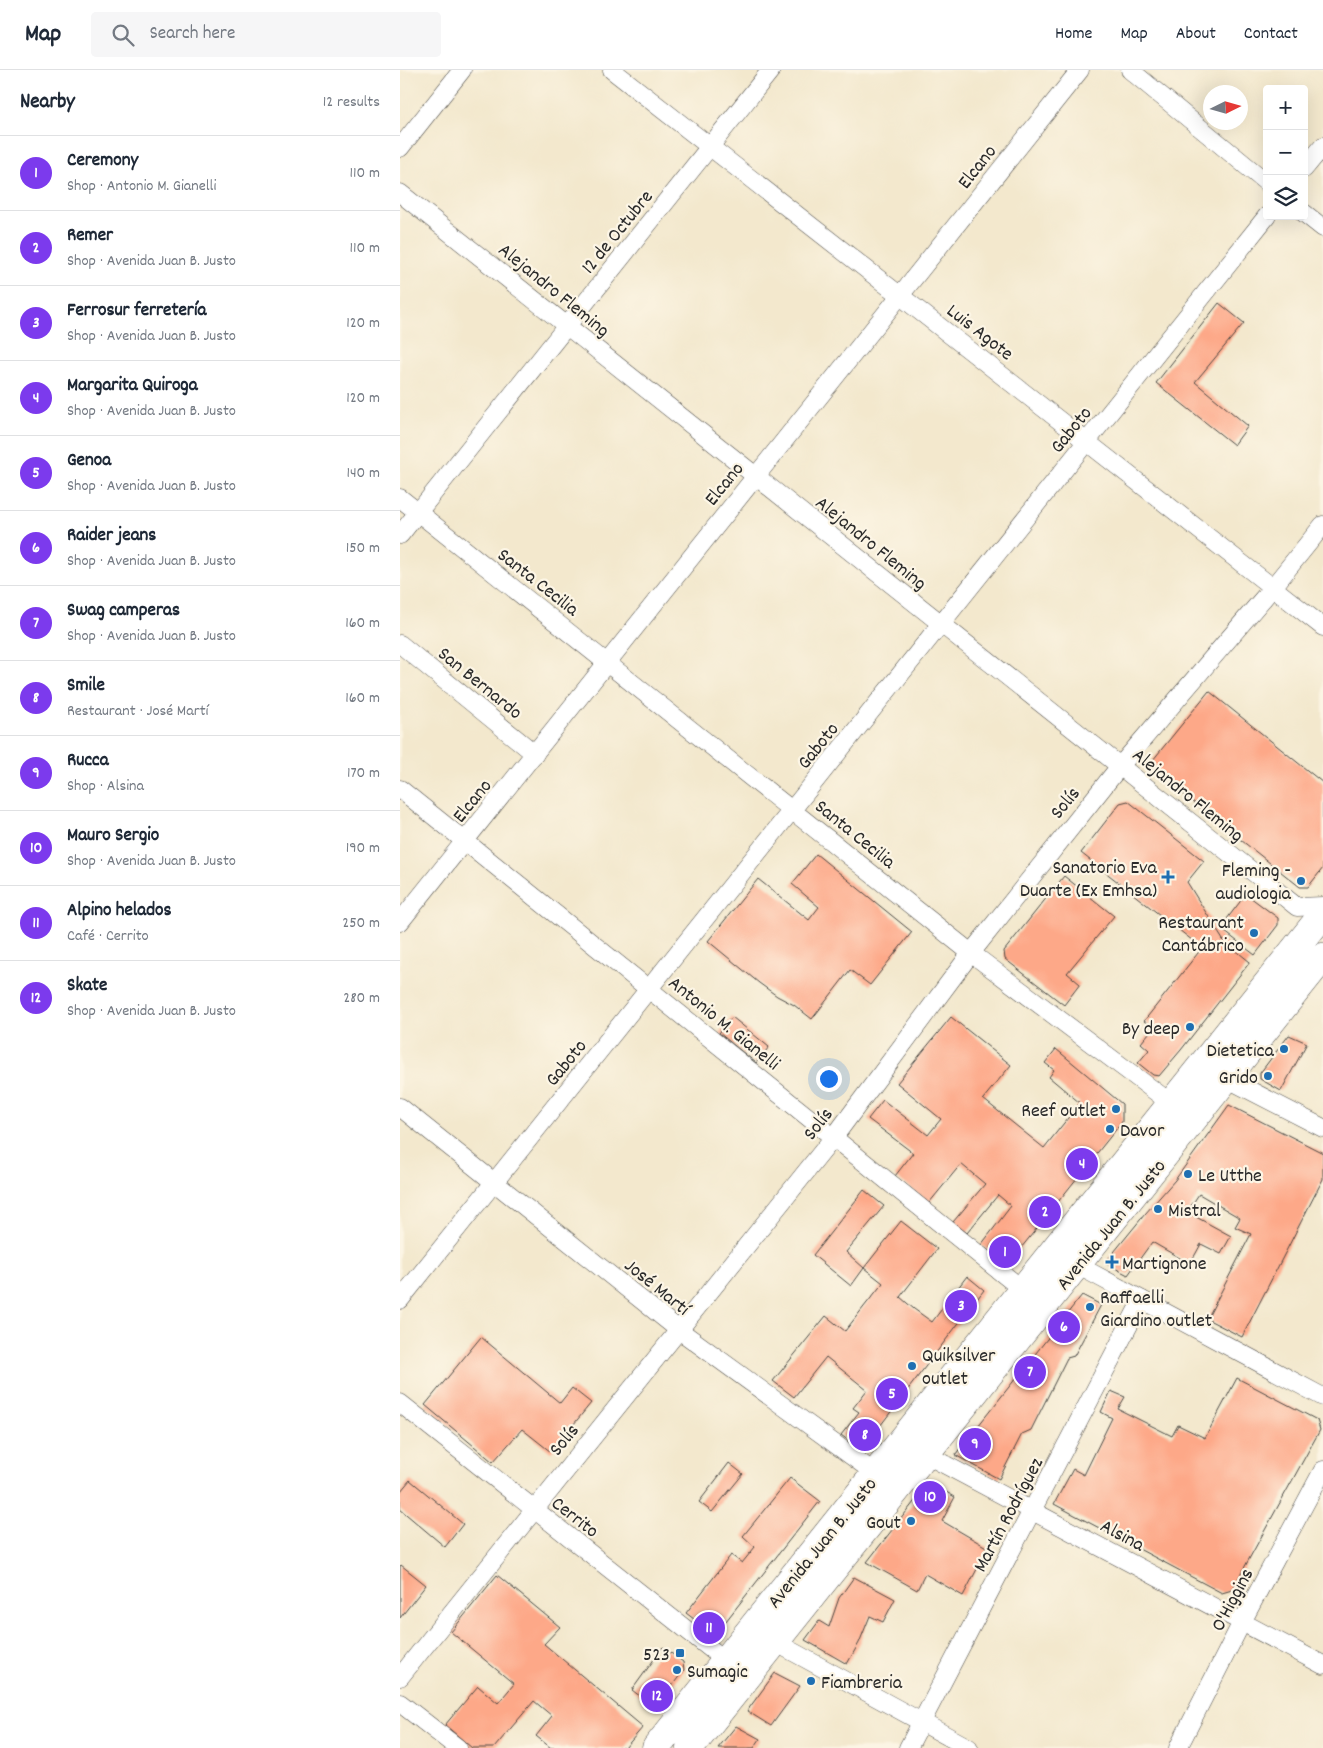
<!DOCTYPE html>
<html lang="en">
<head>
<meta charset="utf-8">
<style>
  body { margin:0; font-family:Dekko,sans-serif; background:#f6f6f7; color:#1f2937 }
  .controls { position:absolute; right:15px; top:15px; display:grid; overflow:hidden; border-radius:5px; box-shadow:0 5px 20px #0002 }
  .controls button { width:45px; height:45px; display:grid; place-items:center; padding:0; border:0; border-bottom:1px solid #e0e1e3; background:#fff; color:#1f2937; font:25px sans-serif }
  .compass { position:absolute; left:803px; top:15px; width:45px; height:45px; border-radius:50%; background:#fff; box-shadow:0 5px 20px #0002; rotate:85deg }
  .you { position:absolute; left:428px; top:1008px; width:18px; height:18px; margin:-12px; border:4px solid #fff; border-radius:50%; background:#1a73e8; box-shadow:0 0 0 8px #1a73e833 }
  .badge { display:grid; place-items:center; width:32px; height:32px; border-radius:50%; background:#7c3aed; color:#fff; font-size:16px; font-weight:700 }
  .pin { position:absolute; translate:-50% -50%; border:2px solid #fff; box-shadow:0 1px 5px #0006 }
  .list { margin:0; padding:0; list-style:none }
  h2 { display:flex; justify-content:space-between; align-items:center; height:65px; margin:0; padding:0 20px; font-size:21px }
  h2 small { font-size:16px; font-weight:400; color:#747a83 }
  .list li { display:grid; grid-template-columns:32px 1fr auto; gap:15px; align-items:center; box-sizing:border-box; height:75px; padding:0 20px; border-top:1px solid #e0e1e3 }
  .list b { display:block; font-size:19px; white-space:nowrap }
  .list p { margin:0; font-size:16px; white-space:nowrap; color:#747a83 }
  .list em { font-size:16px; font-style:normal; color:#747a83 }
  .icon { flex:none; width:28px; height:28px; fill:none; stroke:currentColor; stroke-width:2; stroke-linecap:round; stroke-linejoin:round }
  .map { position:relative; flex:none; width:923px; height:1678px; overflow:hidden }
  header { display:flex; align-items:center; gap:30px; box-sizing:border-box; height:70px; padding:0 25px; background:#fff; border-bottom:1px solid #e0e1e3 }
  header strong { font-size:24px }
  nav { display:flex; gap:28px; margin-inline-start:auto; font-size:18px }
  .search { width:350px; height:45px; background:#f6f6f7; display:flex; align-items:center; gap:12px; box-sizing:border-box; padding:0 18px; border-radius:5px; color:#747a83; font-size:19px }
  main { display:flex }
  aside { flex:1; background:#fff }
  .map>svg:first-child { display:block }
  .building { fill:#fda888 }
  .lines { fill:none; stroke-linecap:round; stroke-linejoin:round }
  .street-casing { stroke:#494743; stroke-width:19 }
  .primary-casing { stroke:#494743; stroke-width:29 }
  .street { stroke:#fff; stroke-width:18 }
  .primary { stroke:#fff; stroke-width:28 }
  .poi-dot { fill:#1f6fb2; stroke:#fcf5e5; stroke-width:2 }
  .labels { text-anchor:middle; stroke-width:4.5; stroke-linejoin:round; paint-order:stroke }
  .street-label { font-size:20px; fill:#2b2b2b; stroke:#fcf5e5 }
  .poi-label { font-size:20px; fill:#2b2b2b; stroke:#fcf5e5; text-anchor:end }
</style>
</head>
<body>
<header>
<strong>Map</strong>
<div class="search"><svg class="icon" aria-label="search" viewBox="0 0 24 24"><circle cx="10" cy="10" r="6"/><path d="M15 15l6 6"/></svg>Search here</div>
<nav><a>Home</a><a>Map</a><a>About</a><a>Contact</a></nav>
</header>
<main>
<aside>
<h2>Nearby<small>12 results</small></h2>
<ul class="list">
<li><span class="badge">1</span><div><b>Ceremony</b><p>Shop · Antonio M. Gianelli</p></div><em>110 m</em></li>
<li><span class="badge">2</span><div><b>Remer</b><p>Shop · Avenida Juan B. Justo</p></div><em>110 m</em></li>
<li><span class="badge">3</span><div><b>Ferrosur ferretería</b><p>Shop · Avenida Juan B. Justo</p></div><em>120 m</em></li>
<li><span class="badge">4</span><div><b>Margarita Quiroga</b><p>Shop · Avenida Juan B. Justo</p></div><em>120 m</em></li>
<li><span class="badge">5</span><div><b>Genoa</b><p>Shop · Avenida Juan B. Justo</p></div><em>140 m</em></li>
<li><span class="badge">6</span><div><b>Raider jeans</b><p>Shop · Avenida Juan B. Justo</p></div><em>150 m</em></li>
<li><span class="badge">7</span><div><b>Swag camperas</b><p>Shop · Avenida Juan B. Justo</p></div><em>160 m</em></li>
<li><span class="badge">8</span><div><b>Smile</b><p>Restaurant · José Martí</p></div><em>160 m</em></li>
<li><span class="badge">9</span><div><b>Rucca</b><p>Shop · Alsina</p></div><em>170 m</em></li>
<li><span class="badge">10</span><div><b>Mauro Sergio</b><p>Shop · Avenida Juan B. Justo</p></div><em>190 m</em></li>
<li><span class="badge">11</span><div><b>Alpino helados</b><p>Café · Cerrito</p></div><em>250 m</em></li>
<li><span class="badge">12</span><div><b>Skate</b><p>Shop · Avenida Juan B. Justo</p></div><em>280 m</em></li>
</ul>
</aside>
<div class="map">
<svg width="923" height="1678" viewBox="0 0 923 1678">
  <rect width="100%" height="100%" fill="#fcf5e5"/>
  <filter id="ink" filterUnits="userSpaceOnUse"><feTurbulence type="fractalNoise" baseFrequency=".02" numOctaves="2"/><feDisplacementMap in="SourceGraphic" scale="10" xChannelSelector="R" yChannelSelector="G"/><feConvolveMatrix kernelMatrix="1 2 1 2 8 2 1 2 1" color-interpolation-filters="sRGB"/></filter>
  <filter id="wash" filterUnits="userSpaceOnUse"><feTurbulence type="fractalNoise" baseFrequency=".0096" numOctaves="4" result="noise"/><feDisplacementMap in="SourceGraphic" scale="20" xChannelSelector="R" yChannelSelector="G"/><feGaussianBlur stdDeviation="1.12" result="paint"/><feColorMatrix in="noise" values="0 0 0 0 0 0 0 0 0 0 0 0 0 0 0 0 0 1.4 0 .05"/><feComposite in="paint" operator="in"/></filter>
  <g filter="url(#wash)">
    <rect width="100%" height="100%" fill="#f3e8cd"/>
    <g id="blocks">
      <g class="building">
        <path d="M819 233 844 253 795 312 848 356 834 375 756 313Z"/>
        <path d="M809 621 923 713V798L908 817H900L748 696Z"/>
        <path d="M728 731 804 791 787 812 823 870 850 892 781 980 759 1006 753 1005 738 993 749 980 741 973 753 958 744 951 802 878 681 783 720 733Z"/>
        <path d="M416 784 512 862 470 915 450 900 412 949 394 935 377 926 359 913 308 871 358 809 409 850 419 837 392 814Z"/>
        <path d="M664 806 714 846 667 903 680 914 664 935 605 889 604 881Z"/>
        <path d="M846 824 878 848V855L855 885 820 858Z"/>
        <path d="M332 947 369 977 356 993 319 963Z"/>
        <path d="M551 947 611 995 583 1029 644 1078 680 1033 649 1007 654 1000 645 993 656 979 722 1034V1052L613 1188 602 1191 581 1175 611 1136 598 1125 567 1163 553 1152 585 1114 561 1094 529 1133 495 1106 513 1083 468 1049 483 1030 528 1065 541 1049 497 1013Z"/>
        <path d="M889 965 907 973 881 1021 860 1009V1003Z"/>
        <path d="M829 1035 923 1083V1109L842 1267 807 1249 851 1164 835 1157 840 1148 799 1124 787 1142 831 1166 821 1184 801 1174 790 1194 752 1172 728 1205 705 1193 745 1144 775 1110Z"/>
        <path d="M464 1120 484 1136 446 1182 464 1198 451 1216 413 1185Z"/>
        <path d="M501 1151 537 1179 500 1227 514 1239 532 1252 567 1206 584 1220 464 1377H457L441 1365 459 1342 453 1338 467 1320 426 1287 394 1327 373 1311 426 1246 445 1261 467 1233 483 1213 464 1198Z"/>
        <path d="M682 1225 701 1235 674 1286 667 1288 631 1360 622 1364 599 1409 555 1385Z"/>
        <path d="M81 1267 160 1333 172 1318 191 1333 151 1382 122 1359 93 1392 25 1335Z"/>
        <path d="M837 1308 917 1350 920 1360 832 1520 822 1523 654 1434 673 1399 684 1405 712 1348 701 1342 711 1321 725 1327 718 1339 772 1366 778 1355 805 1368Z"/>
        <path d="M329 1393 343 1404 312 1442 299 1432Z"/>
        <path d="M390 1408 420 1431 315 1565 286 1543 331 1485 342 1493 355 1477 343 1466Z"/>
        <path d="M10 1410 63 1454 45 1477 0 1439V1422Z"/>
        <path d="M537 1417 555 1427 542 1451 588 1478 563 1526 525 1504 517 1520 467 1492 525 1418Z"/>
        <path d="M1 1495 26 1515 0 1548V1496Z"/>
        <path d="M97 1505 160 1557 144 1574 243 1657 225 1678H151L136 1666 152 1646 134 1631 94 1678H72L45 1655 78 1616 98 1633 114 1614 51 1562Z"/>
        <path d="M454 1507 495 1529 483 1552 470 1546 459 1573 447 1594 405 1570 419 1551 429 1557 439 1528Z"/>
        <path d="M263 1577 283 1592 284 1600 255 1638 232 1620Z"/>
        <path d="M375 1603 400 1616 371 1656 347 1641Z"/>
        <path d="M336 1656 360 1669 354 1678H318Z"/>
      </g>
    </g>
  </g>
  <g filter="url(#ink)">
    <use href="#blocks" fill-opacity="0" stroke="#494743" stroke-width="1"/>
    <g class="lines">
      <g class="street-casing">
        <g id="street">
          <path d="M212 0 923 557"/>
          <path d="M730 0 867 113"/>
          <path d="M0 78 62 0"/>
          <path d="M904 99 923 76"/>
          <path d="M0 123 897 837 923 836"/>
          <path d="M904 143 923 158"/>
          <path d="M0 428 571 883 772 1034 780 1030"/>
          <path d="M0 465 371 0"/>
          <path d="M0 574 135 684"/>
          <path d="M0 719 623 1220 630 1217"/>
          <path d="M0 852 680 0"/>
          <path d="M819 1011 826 1008 923 1058"/>
          <path d="M0 1037 279 1260 483 1409"/>
          <path d="M667 1199 677 1195 923 1327"/>
          <path d="M0 1230 867 146"/>
          <path d="M0 1333 326 1591 334 1588"/>
          <path d="M518 1378 525 1384 923 1595"/>
          <path d="M365 1575 375 1572 569 1678"/>
          <path d="M0 1607 434 1067 571 883 720 696 873 517 923 455"/>
          <path d="M0 1633 58 1678"/>
          <path d="M508 1678 742 1230"/>
          <path d="M778 1678 842 1552 923 1400"/>
        </g>
      </g>
      <g class="primary-casing">
        <g id="primary">
          <path d="M256 1678 923 844"/>
          <path d="M290 1678 923 887"/>
        </g>
      </g>
      <use href="#street" class="street"/>
      <use href="#primary" class="primary"/>
    </g>
  </g>
  <g class="poi-dot">
    <path d="M765.5 799.5h5v5h5v5h-5v5h-5v-5h-5v-5h5z"/>
    <circle cx="901" cy="811" r="5"/>
    <circle cx="854" cy="863" r="5"/>
    <circle cx="790" cy="957" r="5"/>
    <circle cx="884" cy="979" r="5"/>
    <circle cx="868" cy="1006" r="5"/>
    <circle cx="716" cy="1039" r="5"/>
    <circle cx="710" cy="1059" r="5"/>
    <circle cx="788" cy="1104" r="5"/>
    <circle cx="758" cy="1139" r="5"/>
    <path d="M709.5 1184.5h5v5h5v5h-5v5h-5v-5h-5v-5h5z"/>
    <circle cx="690" cy="1237" r="5"/>
    <circle cx="512" cy="1296" r="5"/>
    <circle cx="511" cy="1451" r="5"/>
    <rect x="275" y="1578" width="10" height="10" rx="2.5"/>
    <circle cx="277" cy="1600" r="5"/>
    <circle cx="411" cy="1611" r="5"/>
  </g>
  <g class="labels">
    <g class="street-label">
      <text transform="translate(576 96) rotate(-52)" y="7">Elcano</text>
      <text transform="translate(216 161) rotate(-51)" y="7">12 de Octubre</text>
      <text transform="translate(155 219) rotate(39)" y="7">Alejandro Fleming</text>
      <text transform="translate(581 261) rotate(38)" y="7">Luis Agote</text>
      <text transform="translate(670 359) rotate(-51)" y="7">Gaboto</text>
      <text transform="translate(323 413) rotate(-51)" y="7">Elcano</text>
      <text transform="translate(472 472) rotate(39)" y="7">Alejandro Fleming</text>
      <text transform="translate(139 511) rotate(38)" y="7">Santa Cecilia</text>
      <text transform="translate(81 612) rotate(39)" y="7">San Bernardo</text>
      <text transform="translate(417 675) rotate(-51)" y="7">Gaboto</text>
      <text transform="translate(789 724) rotate(39)" y="7">Alejandro Fleming</text>
      <text transform="translate(71 730) rotate(-51)" y="7">Elcano</text>
      <text transform="translate(664 732) rotate(-51)" y="7">Solís</text>
      <text transform="translate(456 763) rotate(39)" y="7">Santa Cecilia</text>
      <text transform="translate(325 952) rotate(39)" y="7">Antonio M. Gianelli</text>
      <text transform="translate(165 992) rotate(-51)" y="7">Gaboto</text>
      <text transform="translate(417 1053) rotate(-52)" y="7">Solís</text>
      <text transform="translate(710 1154) rotate(-51)" y="7">Avenida Juan B. Justo</text>
      <text transform="translate(258 1216) rotate(39)" y="7">José Martí</text>
      <text transform="translate(163 1369) rotate(-51)" y="7">Solís</text>
      <text transform="translate(607 1444) rotate(-62)" y="7">Martín Rodríguez</text>
      <text transform="translate(176 1446) rotate(38)" y="7">Cerrito</text>
      <text transform="translate(723 1464) rotate(28)" y="7">Alsina</text>
      <text transform="translate(421 1472) rotate(-51)" y="7">Avenida Juan B. Justo</text>
      <text transform="translate(831 1529) rotate(-62)" y="7">O'Higgins</text>
    </g>
    <g class="poi-label">
      <text x="757" y="803">Sanatorio Eva<tspan x="757" dy="23">Duarte (Ex Emhsa)</tspan></text>
      <text x="891" y="806">Fleming -<tspan x="891" dy="23">audiologia</tspan></text>
      <text x="844" y="858">Restaurant<tspan x="844" dy="23">Cantábrico</tspan></text>
      <text x="780" y="964">By deep</text>
      <text x="874" y="986">Dietetica</text>
      <text x="858" y="1013">Grido</text>
      <text x="706" y="1046">Reef outlet</text>
      <text x="720" y="1066" text-anchor="start">Davor</text>
      <text x="798" y="1111" text-anchor="start">Le Utthe</text>
      <text x="768" y="1146" text-anchor="start">Mistral</text>
      <text x="722" y="1199" text-anchor="start">Martignone</text>
      <text x="700" y="1233" text-anchor="start">Raffaelli<tspan x="700" dy="23">Giardino outlet</tspan></text>
      <text x="522" y="1291" text-anchor="start">Quiksilver<tspan x="522" dy="23">outlet</tspan></text>
      <text x="501" y="1458">Gout</text>
      <text x="270" y="1590">523</text>
      <text x="287" y="1607" text-anchor="start">Sumagic</text>
      <text x="421" y="1618" text-anchor="start">Fiambreria</text>
    </g>
  </g>
</svg>
<div class="controls">
<button>+</button>
<button>−</button>
<button><svg class="icon" aria-label="layers" viewBox="0 0 24 24"><path d="M12 4l9 5-9 5-9-5zM3 14l9 5 9-5"/></svg></button>
</div>
<svg class="compass" viewBox="-18 -18 36 36"><path d="M0-13l5 13h-10z" fill="#e53935"/><path d="M0 13l5-13h-10z" fill="#747a83"/></svg>
<div class="you"></div>
<div class="pin badge" style="left:605px;top:1182px">1</div>
<div class="pin badge" style="left:645px;top:1142px">2</div>
<div class="pin badge" style="left:561px;top:1236px">3</div>
<div class="pin badge" style="left:682px;top:1094px">4</div>
<div class="pin badge" style="left:492px;top:1324px">5</div>
<div class="pin badge" style="left:664px;top:1257px">6</div>
<div class="pin badge" style="left:630px;top:1302px">7</div>
<div class="pin badge" style="left:465px;top:1365px">8</div>
<div class="pin badge" style="left:575px;top:1374px">9</div>
<div class="pin badge" style="left:530px;top:1427px">10</div>
<div class="pin badge" style="left:309px;top:1558px">11</div>
<div class="pin badge" style="left:257px;top:1626px">12</div>
</div>
</main>
</body>
</html>
